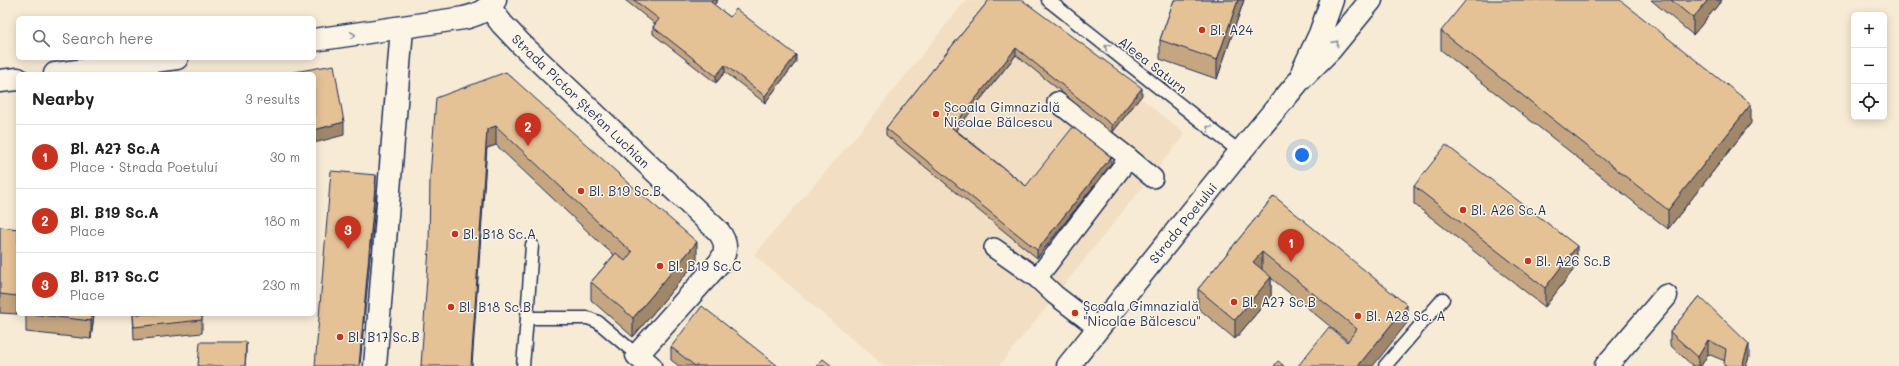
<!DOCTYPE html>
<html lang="en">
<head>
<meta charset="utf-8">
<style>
  body { margin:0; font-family:Mali,sans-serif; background:#f6f6f6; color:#222 }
  .controls { position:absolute; right:12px; top:12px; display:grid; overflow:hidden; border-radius:6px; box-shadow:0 2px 10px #0003 }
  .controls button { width:36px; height:36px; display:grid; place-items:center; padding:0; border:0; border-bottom:1px solid #e0e0e0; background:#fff; color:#222; font:20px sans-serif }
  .you { position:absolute; left:1302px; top:155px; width:14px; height:14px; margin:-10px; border:3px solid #fff; border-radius:50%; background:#1a73e8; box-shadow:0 0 0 6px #1a73e833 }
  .badge { display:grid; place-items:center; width:26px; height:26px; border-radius:50%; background:#c8321e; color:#fff; font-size:13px; font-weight:700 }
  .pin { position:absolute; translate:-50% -33px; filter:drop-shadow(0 1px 2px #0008) }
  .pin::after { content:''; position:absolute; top:21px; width:14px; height:12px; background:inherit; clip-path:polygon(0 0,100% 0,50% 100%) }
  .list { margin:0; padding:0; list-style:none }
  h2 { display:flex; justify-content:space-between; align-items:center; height:52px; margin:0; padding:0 16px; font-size:17px }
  h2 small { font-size:13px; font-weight:400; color:#767676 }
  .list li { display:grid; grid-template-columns:26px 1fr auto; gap:12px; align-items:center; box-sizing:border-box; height:64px; padding:0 16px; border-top:1px solid #e0e0e0 }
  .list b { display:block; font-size:15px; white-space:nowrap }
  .list p { margin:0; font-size:13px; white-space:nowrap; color:#767676 }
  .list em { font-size:13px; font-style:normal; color:#767676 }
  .icon { flex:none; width:22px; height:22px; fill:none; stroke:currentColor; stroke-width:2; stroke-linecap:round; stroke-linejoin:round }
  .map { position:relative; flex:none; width:1899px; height:366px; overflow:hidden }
  .search { position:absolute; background:#fff; box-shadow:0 2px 10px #0003; left:16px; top:16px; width:300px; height:44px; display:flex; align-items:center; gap:10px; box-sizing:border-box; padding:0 14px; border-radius:6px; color:#767676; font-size:15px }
  .panel { position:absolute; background:#fff; box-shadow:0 2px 10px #0003; left:16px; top:72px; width:300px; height:244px; border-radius:6px }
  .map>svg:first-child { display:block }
  .built { fill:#f2dec2 }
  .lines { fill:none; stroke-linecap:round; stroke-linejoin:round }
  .service-casing { stroke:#1b2f5e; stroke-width:15 }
  .pedestrian-casing { stroke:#1b2f5e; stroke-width:22 }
  .minor-casing { stroke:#1b2f5e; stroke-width:25 }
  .tertiary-casing { stroke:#1b2f5e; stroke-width:25 }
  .service { stroke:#fcf5e5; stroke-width:12 }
  .pedestrian { stroke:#fcf5e5; stroke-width:19 }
  .minor { stroke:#fcf5e5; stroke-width:22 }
  .tertiary { stroke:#fcf5e5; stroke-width:22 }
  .wall { fill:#c5a681; stroke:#1b2f5e }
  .shaded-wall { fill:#a08769; stroke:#1b2f5e }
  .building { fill:#e5c196; stroke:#1b2f5e }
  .oneway { stroke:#8c92a2 }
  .poi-dot { fill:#c8321e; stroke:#fcf5e5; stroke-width:1.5 }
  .labels { text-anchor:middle; stroke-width:3; stroke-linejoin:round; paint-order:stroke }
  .poi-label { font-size:13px; fill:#1b2f5e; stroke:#fcf5e5; text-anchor:start }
  .street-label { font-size:13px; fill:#1b2f5e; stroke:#fcf5e5 }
</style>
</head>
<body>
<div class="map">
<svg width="1899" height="366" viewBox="0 0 1899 366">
  <rect width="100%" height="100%" fill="#f7ebd5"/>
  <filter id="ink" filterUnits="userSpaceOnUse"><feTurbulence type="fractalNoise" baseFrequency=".025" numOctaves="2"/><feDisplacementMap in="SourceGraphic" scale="8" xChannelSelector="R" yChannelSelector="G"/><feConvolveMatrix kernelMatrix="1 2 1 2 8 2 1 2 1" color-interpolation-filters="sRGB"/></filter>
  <g filter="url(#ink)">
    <path class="built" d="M966 0H1020L1185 134 999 366H884L754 255 869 121Z"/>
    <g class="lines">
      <g class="service-casing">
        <g id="service">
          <path d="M1048 0 1240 152"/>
          <path d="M532 245 527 318H588L598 322 637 355"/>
          <path d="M523 366 527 318"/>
          <path d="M1385 366 1443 299"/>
        </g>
      </g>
      <g class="pedestrian-casing">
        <g id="pedestrian">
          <path d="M1129 158 1153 178"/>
          <path d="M994 248 1037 278 1055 295 1098 328"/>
          <path d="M1037 278 1129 158 1057 102"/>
        </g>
      </g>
      <g class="minor-casing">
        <g id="minor">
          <path d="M489 7 502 24 521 44 719 232C727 243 727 251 720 262L637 355 650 366"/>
          <path d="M314 40 464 18C476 15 487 11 495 0"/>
          <path d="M55 74 177 58"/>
          <path d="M0 81 18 79"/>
          <path d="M375 366 402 28"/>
          <path d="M1606 366 1666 296"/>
        </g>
      </g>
      <g class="tertiary-casing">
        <g id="tertiary">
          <path d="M1303 70 1320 34 1332 0"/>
          <path d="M1068 366 1240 152 1299 81 1330 50 1371 0"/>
        </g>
      </g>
      <use href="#service" class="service"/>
      <use href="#pedestrian" class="pedestrian"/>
      <use href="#minor" class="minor"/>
      <use href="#tertiary" class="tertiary"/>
    </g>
    <g class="wall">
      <path d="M625 0H718L714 5 730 17 796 62 765 103 725 72 716 83 653 34V27L655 24Z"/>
      <path d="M989 0 1142 95 1112 133 1016 55 956 130 1026 186 1111 164 1037 258 886 135V128Z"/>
      <path d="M1174 0H1244L1217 79 1160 59V40Z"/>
      <path d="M1651 0H1722L1693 35Z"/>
      <path d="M1441 31 1751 123 1668 229 1441 50Z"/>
      <path d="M506 72 697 261 633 337 591 300V282L614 255 599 242 496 145 487 148 421 366Z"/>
      <path d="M1414 186 1577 265 1545 307 1414 204Z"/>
      <path d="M1274 196 1407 323 1347 342 1348 341 1271 278V296L1235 339 1198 308V289Z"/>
      <path d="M0 227 18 229V306L17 314 0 313Z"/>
      <path d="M1699 296 1749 357 1746 366H1724L1725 361 1708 354 1701 366H1693L1670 345V332Z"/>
      <path d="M26 314H94L91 339 26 332Z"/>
      <path d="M133 314H202V333L134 340Z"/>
      <path d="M671 347 778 366H679L671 360Z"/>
    </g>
    <g class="shaded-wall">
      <path d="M712 0H718L711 9V2Z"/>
      <path d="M1238 0H1244L1217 79V60Z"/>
      <path d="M1708 0H1722L1693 35V18Z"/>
      <path d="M1016 48V55L952 135V128Z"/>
      <path d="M796 55V62L765 103V96Z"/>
      <path d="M725 65V72L716 83V76Z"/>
      <path d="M1142 88V95L1112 133V125Z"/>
      <path d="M1751 104V123L1668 229V210Z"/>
      <path d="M344 122V135L314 143V130Z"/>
      <path d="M496 126V145L487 148 472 366H471L487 129Z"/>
      <path d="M1111 157V164L1037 258V250Z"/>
      <path d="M376 175V194L360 366H359Z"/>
      <path d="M697 242V261L633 337V318Z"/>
      <path d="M1577 246V265L1545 307V288Z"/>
      <path d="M1262 252V271L1253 262Z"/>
      <path d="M1271 277V296L1235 339V320Z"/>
      <path d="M18 287V306L17 314V296Z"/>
      <path d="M1407 305V323L1373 366H1358Z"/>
      <path d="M92 314H94L91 339V321Z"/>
      <path d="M1708 340V354L1701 366H1698V357Z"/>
      <path d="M246 342V356L245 366Z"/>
      <path d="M1749 344V357L1746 366H1742Z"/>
    </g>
    <g class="building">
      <path d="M634 0H712L711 2 730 17 736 9 796 55 765 96 725 65 716 76 653 27 659 19Z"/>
      <path d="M989 0H1022L1142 88 1112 125 1016 48 952 128 1026 186 1073 127 1111 157 1037 250 886 128Z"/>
      <path d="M1174 0H1238L1217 60 1160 40Z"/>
      <path d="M1466 0H1620L1751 104 1668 210 1441 31Z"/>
      <path d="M1671 0H1708L1693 18Z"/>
      <path d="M334 65 344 122 314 130V74H283Z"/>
      <path d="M506 72 631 185 697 242 633 318 591 282 616 253 625 261 632 252 599 223 496 126 487 129 471 366H421L429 248 430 177 436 98Z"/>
      <path d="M1446 145 1577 246 1545 288 1414 186Z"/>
      <path d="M331 171 376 175 359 366H315Z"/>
      <path d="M1274 196 1407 305 1358 366H1298L1329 327 1347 342 1357 329 1262 252 1253 262 1271 277 1235 320 1198 289Z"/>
      <path d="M0 227 18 229V287L17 296 0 294Z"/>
      <path d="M1699 296 1749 344 1742 366H1727L1724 364 1726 349 1708 340 1698 357 1670 332Z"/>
      <path d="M702 306 778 366H695L671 347Z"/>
      <path d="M32 314H92L91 321Z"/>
      <path d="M133 314H202V320L134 327Z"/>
      <path d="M200 342H246L245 366H198Z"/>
      <path d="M823 359 832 366H817Z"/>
      <path d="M1278 361 1284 366H1274Z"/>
    </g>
    <defs><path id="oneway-chevron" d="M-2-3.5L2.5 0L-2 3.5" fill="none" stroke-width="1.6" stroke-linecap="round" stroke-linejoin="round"/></defs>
    <g class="oneway">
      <use href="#oneway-chevron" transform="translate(353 35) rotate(-7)"/>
      <use href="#oneway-chevron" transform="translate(1336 43) rotate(-51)"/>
      <use href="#oneway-chevron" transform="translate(1107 47) rotate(-142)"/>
      <use href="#oneway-chevron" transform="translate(1209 128) rotate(-142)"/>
    </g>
  </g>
  <g class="poi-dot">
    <circle cx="1202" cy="30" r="4"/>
    <circle cx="936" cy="114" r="4"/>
    <circle cx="581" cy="191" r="4"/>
    <circle cx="1463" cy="210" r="4"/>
    <circle cx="455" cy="234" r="4"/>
    <circle cx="1528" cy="261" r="4"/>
    <circle cx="660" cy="266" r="4"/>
    <circle cx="1234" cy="302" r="4"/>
    <circle cx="451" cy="307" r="4"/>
    <circle cx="1075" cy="313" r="4"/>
    <circle cx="1358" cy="316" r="4"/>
    <circle cx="340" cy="337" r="4"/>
  </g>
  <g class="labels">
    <g class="poi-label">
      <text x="1210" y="35">Bl. A24</text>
      <text x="944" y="112">Școala Gimnazială<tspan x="944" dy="15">Nicolae Bălcescu</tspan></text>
      <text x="589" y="196">Bl. B19 Sc.B</text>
      <text x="1471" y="215">Bl. A26 Sc.A</text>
      <text x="463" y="239">Bl. B18 Sc.A</text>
      <text x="1536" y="266">Bl. A26 Sc.B</text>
      <text x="668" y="271">Bl. B19 Sc.C</text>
      <text x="1242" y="307">Bl. A27 Sc.B</text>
      <text x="1083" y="311">Școala Gimnazială<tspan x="1083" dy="15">"Nicolae Bălcescu"</tspan></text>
      <text x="459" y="312">Bl. B18 Sc.B</text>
      <text x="1366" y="321">Bl. A28 Sc. A</text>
      <text x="348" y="342">Bl. B17 Sc.B</text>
    </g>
    <g class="street-label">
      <text transform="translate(1153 65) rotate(38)" y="5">Aleea Saturn</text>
      <text transform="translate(581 101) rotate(44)" y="5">Strada Pictor Ștefan Luchian</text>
      <text transform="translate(1183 223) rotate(-51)" y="5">Strada Poetului</text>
    </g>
  </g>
</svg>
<div class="controls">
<button>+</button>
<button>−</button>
<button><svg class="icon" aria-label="locate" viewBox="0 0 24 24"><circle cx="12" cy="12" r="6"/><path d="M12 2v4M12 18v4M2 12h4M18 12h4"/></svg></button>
</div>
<div class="you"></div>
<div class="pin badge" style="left:1291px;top:262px">1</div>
<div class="pin badge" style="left:528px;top:146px">2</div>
<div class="pin badge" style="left:348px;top:249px">3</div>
<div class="search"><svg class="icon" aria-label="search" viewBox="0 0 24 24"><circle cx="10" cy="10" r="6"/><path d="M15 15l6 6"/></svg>Search here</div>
<section class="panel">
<h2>Nearby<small>3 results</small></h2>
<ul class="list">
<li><span class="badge">1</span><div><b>Bl. A27 Sc.A</b><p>Place · Strada Poetului</p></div><em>30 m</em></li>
<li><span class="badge">2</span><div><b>Bl. B19 Sc.A</b><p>Place</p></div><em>180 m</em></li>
<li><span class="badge">3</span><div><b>Bl. B17 Sc.C</b><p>Place</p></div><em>230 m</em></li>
</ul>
</section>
</div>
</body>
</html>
